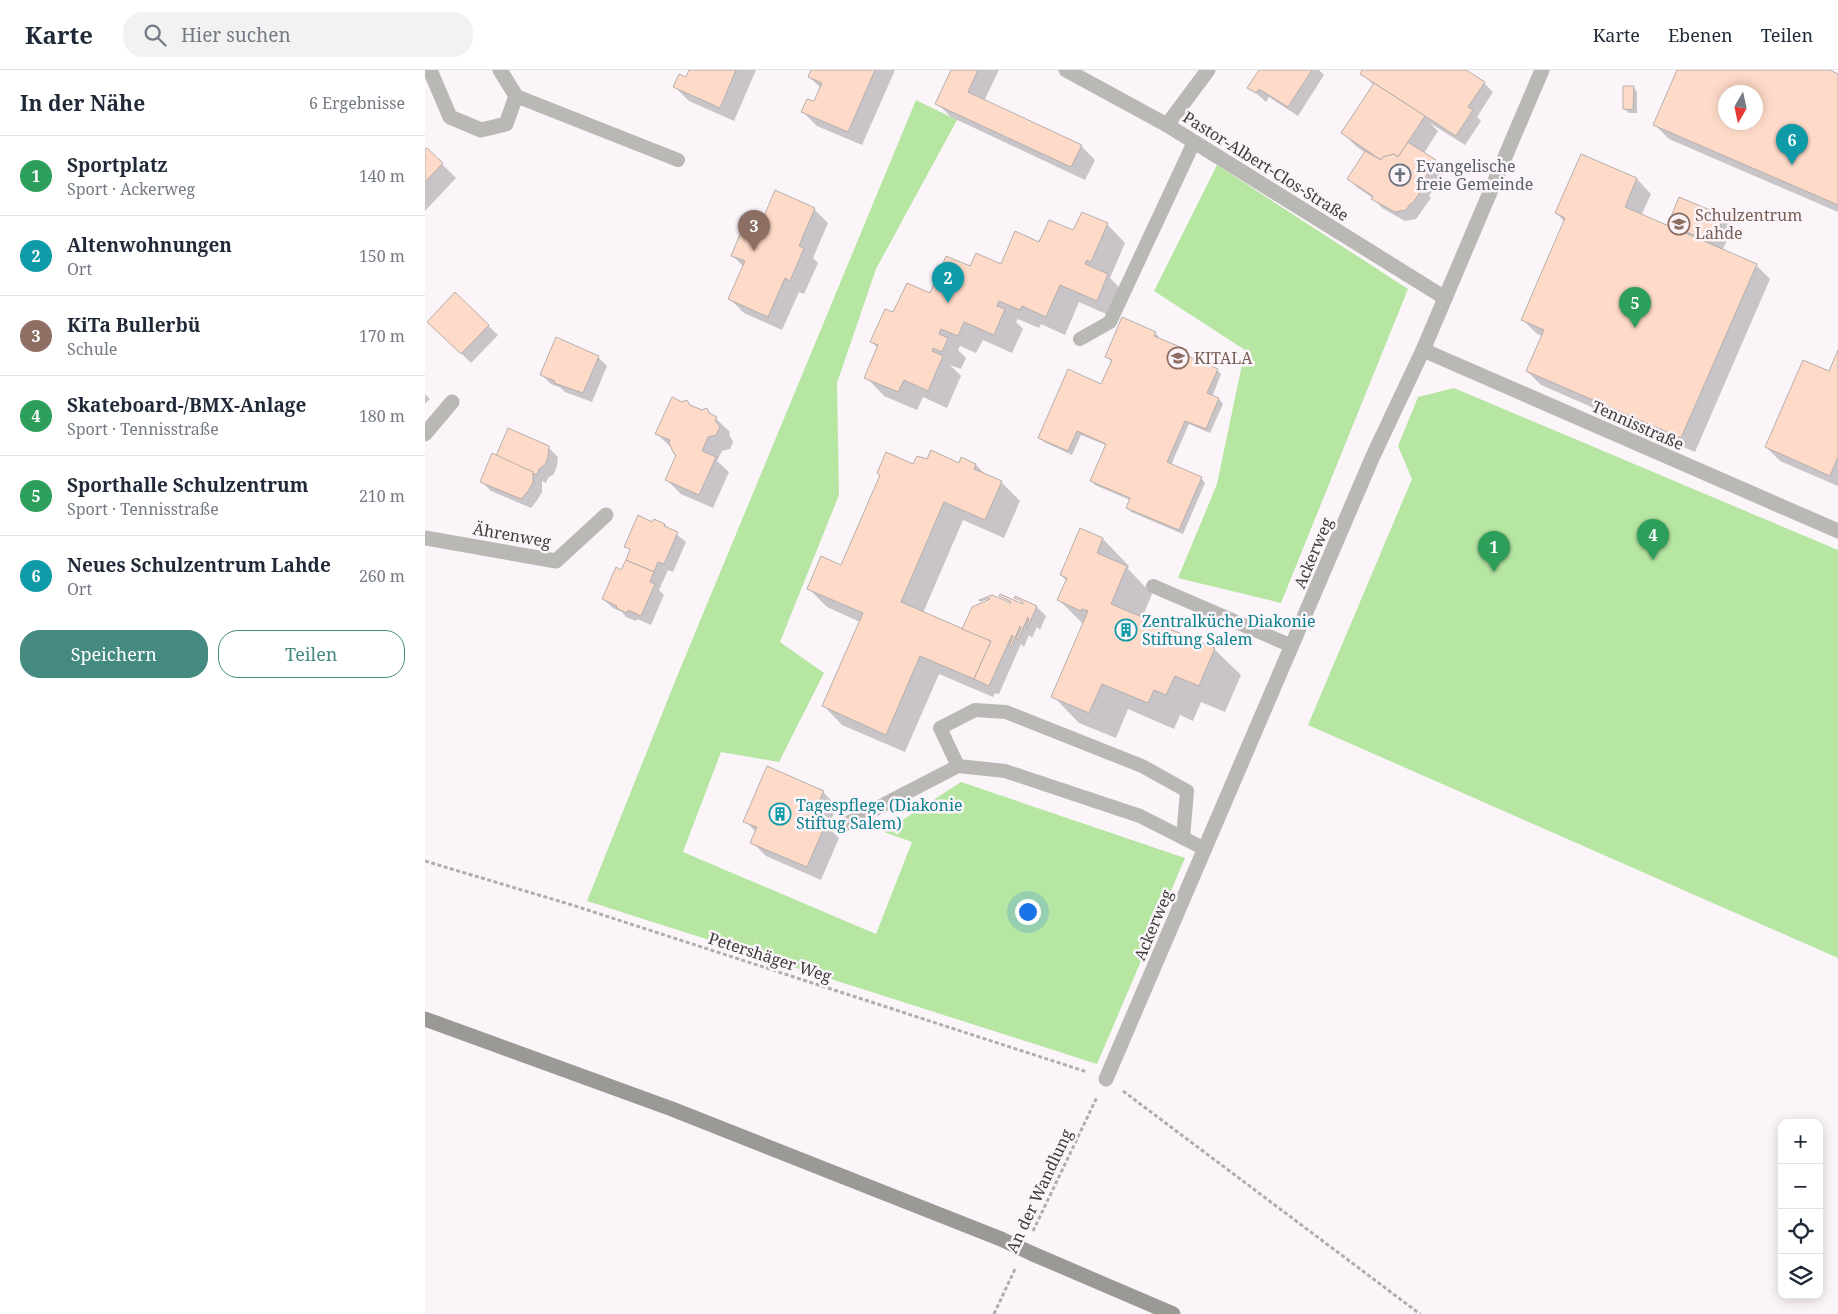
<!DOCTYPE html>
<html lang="de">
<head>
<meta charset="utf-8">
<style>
  body { margin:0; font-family:"Noto Serif",serif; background:#f2f2f3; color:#1f2937 }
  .controls { position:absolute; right:15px; bottom:15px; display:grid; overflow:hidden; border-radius:10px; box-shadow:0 2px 12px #0003 }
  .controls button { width:45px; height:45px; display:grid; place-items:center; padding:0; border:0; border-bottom:1px solid #e0e1e3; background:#fff; color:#1f2937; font:25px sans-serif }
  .compass { position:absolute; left:1293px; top:15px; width:45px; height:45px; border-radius:50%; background:#fff; box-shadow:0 2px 12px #0003; rotate:189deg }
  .you { position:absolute; left:602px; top:841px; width:18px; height:18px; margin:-12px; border:4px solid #fff; border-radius:50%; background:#1a73e8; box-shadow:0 0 0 8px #1a73e833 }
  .badge { display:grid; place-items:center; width:32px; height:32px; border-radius:50%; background:#448a81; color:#fff; font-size:16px; font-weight:700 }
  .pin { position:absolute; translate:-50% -41px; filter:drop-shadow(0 1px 2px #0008) }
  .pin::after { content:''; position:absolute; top:26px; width:18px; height:15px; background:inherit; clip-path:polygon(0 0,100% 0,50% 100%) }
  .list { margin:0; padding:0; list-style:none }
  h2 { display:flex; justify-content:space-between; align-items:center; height:65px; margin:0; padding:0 20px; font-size:21px }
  h2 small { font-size:16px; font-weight:400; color:#747a83 }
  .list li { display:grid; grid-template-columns:32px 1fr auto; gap:15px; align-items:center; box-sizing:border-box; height:80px; padding:0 20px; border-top:1px solid #e0e1e3 }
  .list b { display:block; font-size:19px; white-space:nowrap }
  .list p { margin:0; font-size:16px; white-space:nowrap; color:#747a83 }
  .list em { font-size:16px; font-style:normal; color:#747a83 }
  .actions { display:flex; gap:10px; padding:15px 20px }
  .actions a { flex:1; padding:11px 0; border:1px solid #448a81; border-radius:20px; text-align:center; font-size:18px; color:#448a81 }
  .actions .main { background:#448a81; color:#fff }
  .icon { flex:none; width:28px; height:28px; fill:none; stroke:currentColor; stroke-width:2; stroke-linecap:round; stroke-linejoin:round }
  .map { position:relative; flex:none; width:1413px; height:1244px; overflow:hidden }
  header { display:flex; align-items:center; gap:30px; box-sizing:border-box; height:70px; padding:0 25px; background:#fff; border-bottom:1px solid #e0e1e3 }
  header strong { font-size:24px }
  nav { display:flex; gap:28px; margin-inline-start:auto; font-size:18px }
  .search { width:350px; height:45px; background:#f2f2f3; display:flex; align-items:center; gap:12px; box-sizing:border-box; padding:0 18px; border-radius:20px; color:#747a83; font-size:19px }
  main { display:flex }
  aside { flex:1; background:#fff }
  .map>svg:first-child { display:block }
  .green { fill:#b6e6a2 }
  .shadow { fill:#0003; fill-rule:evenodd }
  .building { fill:#fedac9; stroke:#b6afac; fill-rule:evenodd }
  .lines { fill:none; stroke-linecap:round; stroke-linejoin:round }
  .path { stroke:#b0acaf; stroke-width:3; stroke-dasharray:4 2.5; stroke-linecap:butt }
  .service { stroke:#b9b8b5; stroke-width:14 }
  .minor { stroke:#b9b8b5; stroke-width:15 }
  .secondary { stroke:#9a9995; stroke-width:15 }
  .secondary-bridge { stroke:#9a9995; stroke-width:15 }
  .labels { text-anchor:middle; stroke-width:5; stroke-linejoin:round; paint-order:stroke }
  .street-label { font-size:16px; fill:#3e3c3e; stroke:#fbf5fa }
  .worship-label { font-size:16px; fill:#5b616d; stroke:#fbf5fa; text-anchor:start }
  .education-label { font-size:16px; fill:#785e54; stroke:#fbf5fa; text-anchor:start }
  .culture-label { font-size:16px; fill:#0d838f; stroke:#fbf5fa; text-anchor:start }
</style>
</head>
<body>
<header>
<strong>Karte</strong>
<div class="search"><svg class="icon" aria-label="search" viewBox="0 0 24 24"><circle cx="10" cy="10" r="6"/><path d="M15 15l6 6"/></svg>Hier suchen</div>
<nav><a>Karte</a><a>Ebenen</a><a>Teilen</a></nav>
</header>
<main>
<aside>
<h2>In der Nähe<small>6 Ergebnisse</small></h2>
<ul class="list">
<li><span class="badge" style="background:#2e9e5b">1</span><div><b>Sportplatz</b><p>Sport · Ackerweg</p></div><em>140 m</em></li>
<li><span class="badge" style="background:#0f9aa8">2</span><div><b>Altenwohnungen</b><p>Ort</p></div><em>150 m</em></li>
<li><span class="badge" style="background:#8d6e63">3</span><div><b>KiTa Bullerbü</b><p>Schule</p></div><em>170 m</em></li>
<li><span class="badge" style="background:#2e9e5b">4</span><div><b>Skateboard-/BMX-Anlage</b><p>Sport · Tennisstraße</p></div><em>180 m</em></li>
<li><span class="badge" style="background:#2e9e5b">5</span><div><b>Sporthalle Schulzentrum</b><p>Sport · Tennisstraße</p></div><em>210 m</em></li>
<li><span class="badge" style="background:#0f9aa8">6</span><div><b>Neues Schulzentrum Lahde</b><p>Ort</p></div><em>260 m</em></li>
</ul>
<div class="actions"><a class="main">Speichern</a><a>Teilen</a></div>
</aside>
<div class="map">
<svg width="1413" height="1244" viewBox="0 0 1413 1244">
  <rect width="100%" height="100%" fill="#fbf5fa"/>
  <g class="green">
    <path d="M491 30 532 50 451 199 412 313 414 425 355 572 399 603 354 692 296 682 258 782 451 864 487 772 459 762 536 712 760 788 672 994 162 831 253 604Z"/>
    <path d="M792 95 983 219 856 533 753 508 792 414 820 280 729 221Z"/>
    <path d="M1029 318 1413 480V888L883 655 987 409 973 376 993 327Z"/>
  </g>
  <g class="shadow">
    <path d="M265 0H331L309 51 264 31 250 17 261 8Z"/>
    <path d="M387 0H470L437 75 392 56 378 42 389 33 396 18 384 7Z"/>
    <path d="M528 0H574L559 31 656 76 670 90 660 110 526 47 512 33Z"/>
    <path d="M835 0H894L899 5 873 46 844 27 841 32 824 17Z"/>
    <path d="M939 0H1039L1059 13 1068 22 1052 47 1056 51 1040 75 1005 53 1013 61 999 83 1011 91 1020 101 1004 126 1006 128 991 149 980 151 957 138 948 128 933 118 924 109 941 83 932 77 918 63 949 15 937 4Z"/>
    <path d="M1254 0H1402L1413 5V142L1244 69 1230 55ZM1300 22H1330V52H1300Z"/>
    <path d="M1208 17 1212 22V43H1204L1200 39Z"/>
    <path d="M2 79 31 108 0 141V81Z"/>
    <path d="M1156 86 1212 109 1226 124 1216 146 1252 161 1244 154 1255 129 1299 147 1308 157 1297 181 1331 195 1345 209 1270 382 1116 315 1102 301 1117 266 1112 264 1098 250 1140 152 1131 143Z"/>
    <path d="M389 139 403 153 388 188 393 193 379 224 374 222 357 260 319 243 305 229 319 197 307 185Z"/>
    <path d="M682 154 700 173 685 208 701 224 690 248 654 232 640 265 616 254 614 258 593 249 591 252 598 259 587 283 558 270 551 283 535 276 533 280 541 288 536 299 525 295 536 306 522 338 498 327 492 340 459 326 441 307 453 278 447 272 469 244 506 224 546 198 577 196 614 174 649 162Z"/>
    <path d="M30 224 73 265 46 293 4 252Z"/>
    <path d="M730 263 734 267 733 270 761 281 765 286 764 288 792 300 796 304 787 327 794 329 798 334 785 363 764 354 746 395 776 408 780 413 758 464 706 442 702 437 705 430 670 415 666 410 681 375 656 365 647 385 619 372 615 368 677 316 687 292 681 286Z"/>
    <path d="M1413 283V416L1355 391 1341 377 1405 303Z"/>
    <path d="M173 287 182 296 167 332 140 322 136 318 126 314 116 304Z"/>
    <path d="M0 324 5 329 0 334Z"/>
    <path d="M262 331 268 338 277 342 282 340 305 362 304 364 308 372 305 379 297 381 292 391 304 402 288 438 256 424 242 410 252 386 248 379 232 364 257 333Z"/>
    <path d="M123 377 133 387 132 396 129 404 123 408 121 413 117 411V422L113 429 106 438 66 421 56 411 72 387Z"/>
    <path d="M537 389 551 395 562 406 576 412 595 431 579 468 538 450 498 543 538 560 588 535 612 537 621 546 615 560 612 557 607 568 604 565 599 577 596 574 574 624 570 623 568 627 514 604 480 682 417 655 399 636 435 552 402 537 384 519 416 496 489 395 503 391 534 394Z"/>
    <path d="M228 453 240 455 261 472 248 502 243 500 234 520 239 525 226 555 212 549 211 551 201 547 197 542 188 538 178 529 197 501 206 481 201 476Z"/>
    <path d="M655 460 678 469 704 496 703 499 727 524 717 548 789 579 816 605 800 642 776 632 768 651 755 645 749 659 703 639 691 668 654 653 628 626 659 555 634 530 642 511 636 505Z"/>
    <path d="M398 722 412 736 403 757 414 768 396 810 341 786 327 772 331 762 320 751Z"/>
  </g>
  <g class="building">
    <path d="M264 0H311L295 38 248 17 254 4 261 7Z"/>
    <path d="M386 0H450L423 62 376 42 382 29 389 31 397 13 383 7Z"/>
    <path d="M526 0H553L543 22 657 75 646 97 510 34Z"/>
    <path d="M834 0H887L863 37 834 19 831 23 822 18Z"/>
    <path d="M937 0H1041L1060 12 1043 37 1048 40 1031 66 935 4Z"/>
    <path d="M1252 0H1405L1413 4V135L1228 55ZM1300 22H1330V52H1300Z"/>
    <path d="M949 13 1000 46 973 87 969 84 958 87 956 90 916 63Z"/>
    <path d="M1198 16H1209L1208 40 1198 39Z"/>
    <path d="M983 72 1011 90 995 116 998 118 987 134 986 133 981 140 970 142 946 129 948 126 922 109 940 81 956 90 958 87 969 84 973 87Z"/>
    <path d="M2 78 18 93 0 112V79Z"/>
    <path d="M1156 84 1212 108 1200 137 1332 194 1256 368 1101 301 1119 260 1096 250 1140 148 1130 143Z"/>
    <path d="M350 120 390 138 374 176 379 178 365 211 360 208 343 247 303 229 320 191 306 186 320 152 334 158Z"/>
    <path d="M1254 127 1299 146 1288 173 1243 154Z"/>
    <path d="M657 142 683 153 666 192 662 190 660 194 683 204 672 231 635 215 621 247 597 236 595 240 574 231 572 236 580 239 569 265 539 252 533 266 516 259 514 264 523 268 517 282 508 278 507 281 518 286 503 321 479 310 473 322 439 308 453 275 445 272 460 239 468 242 482 213 505 223 521 186 545 196 551 183 576 194 590 161 614 172 624 150 648 160Z"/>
    <path d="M30 222 64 255 36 284 2 252Z"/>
    <path d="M697 247 731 262 729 266 762 280 760 285 793 299 782 323 794 328 781 359 760 351 742 392 777 407 754 460 701 438 705 428 665 411 681 374 652 361 643 381 613 368 643 299 676 314 687 290 680 287Z"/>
    <path d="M131 267 174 286 158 323 129 313 130 311 115 305Z"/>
    <path d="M1413 280V387L1405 406 1340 377 1378 290 1404 301Z"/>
    <path d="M247 327 257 332 262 330 265 335 277 340 282 338 284 343 292 347 290 350 295 357 291 365 283 367 277 381 291 387 274 425 240 410 251 385 249 384 244 373 245 370 230 364Z"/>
    <path d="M83 358 124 376 123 387 120 395 114 399 112 405 71 386Z"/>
    <path d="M506 380 534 393 536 387 551 394 549 399 577 411 560 450 519 432 476 532 566 571 549 609 495 586 461 665 397 636 438 543 382 519 396 486 416 495 455 405 452 403 461 382 488 394 492 386 502 389Z"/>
    <path d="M67 383 108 402V412L104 420 96 429 55 412Z"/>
    <path d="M213 445 227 452 229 449 240 454 239 456 253 462 239 494 233 492 229 502 201 490 205 479 199 477Z"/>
    <path d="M655 458 678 468 672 483 702 496 686 534 790 578 774 616 750 606 741 625 729 620 723 633 677 614 664 643 626 627 663 541 657 539 656 541 632 530 642 508 635 505Z"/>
    <path d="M201 490 229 502 225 512 230 514 216 546 203 540 202 543 191 538 192 536 177 529 191 497 196 500Z"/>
    <path d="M575 524 598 534 597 531 589 528 590 526 612 536 602 559 601 558 604 549 603 547 593 570 591 569 596 558 595 556 586 577 584 576 588 567 587 565 564 616 549 609 566 571 537 559 547 537 565 529 564 528 555 531 554 530 567 525 586 533 585 531 574 526Z"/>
    <path d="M342 696 399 721 387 747 401 753 382 797 325 773 332 757 318 752Z"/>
  </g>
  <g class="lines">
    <g class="path">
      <path d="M0 791 147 835 662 1002"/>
      <path d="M698 1021 995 1244"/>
      <path d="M608 1161 672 1027"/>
      <path d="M569 1244 590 1199"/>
    </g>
    <g class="service">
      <path d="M91 26 253 90"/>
      <path d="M655 269 685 252 769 72"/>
      <path d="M728 516 867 576"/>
      <path d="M533 696 515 658 550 640 581 642 717 696 762 721 758 768"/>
      <path d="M421 754 533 696 580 701 715 746 780 779"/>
    </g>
    <g class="minor">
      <path d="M5 0 25 47 56 60 81 54 91 26 75 0"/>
      <path d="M641 0 742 55 1020 228"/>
      <path d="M742 55 783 0"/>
      <path d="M998 280 1413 461"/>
      <path d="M0 364 27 332"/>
      <path d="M0 468 131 491 181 445"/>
      <path d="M681 1009 948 386 998 280 1117 0"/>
    </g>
    <g class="secondary">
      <path d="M0 949 247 1039 576 1169"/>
      <path d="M608 1184 748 1244"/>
    </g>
    <path class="secondary-bridge" d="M576 1169 608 1184"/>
  </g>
  <defs>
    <g id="church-ring" transform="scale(1.125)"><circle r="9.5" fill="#fbf5fa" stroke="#6b7280" stroke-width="1.5"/><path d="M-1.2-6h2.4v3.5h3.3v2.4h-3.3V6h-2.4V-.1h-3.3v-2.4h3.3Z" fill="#6b7280"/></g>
    <g id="school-ring" transform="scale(1.125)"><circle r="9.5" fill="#fbf5fa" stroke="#8d6e63" stroke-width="1.5"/><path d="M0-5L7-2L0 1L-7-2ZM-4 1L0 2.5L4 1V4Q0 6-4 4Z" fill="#8d6e63"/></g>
    <g id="building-ring" transform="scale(1.125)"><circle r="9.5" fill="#fbf5fa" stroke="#0f9aa8" stroke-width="1.5"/><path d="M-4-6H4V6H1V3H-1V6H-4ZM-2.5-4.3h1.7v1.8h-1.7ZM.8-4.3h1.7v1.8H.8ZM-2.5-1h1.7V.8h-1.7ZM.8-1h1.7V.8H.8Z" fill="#0f9aa8"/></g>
  </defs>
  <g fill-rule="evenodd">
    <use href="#church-ring" x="975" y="105"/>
    <use href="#school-ring" x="1254" y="154"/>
    <use href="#school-ring" x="753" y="288"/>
    <use href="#building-ring" x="701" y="560"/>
    <use href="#building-ring" x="355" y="744"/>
  </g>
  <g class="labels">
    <g class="street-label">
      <text transform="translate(841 96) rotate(32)" y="6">Pastor-Albert-Clos-Straße</text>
      <text transform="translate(1213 355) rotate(24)" y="6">Tennisstraße</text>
      <text transform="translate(87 465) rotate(10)" y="6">Ährenweg</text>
      <text transform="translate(888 483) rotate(-67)" y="6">Ackerweg</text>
      <text transform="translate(728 855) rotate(-67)" y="6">Ackerweg</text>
      <text transform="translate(345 887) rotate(18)" y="6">Petershäger Weg</text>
      <text transform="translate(614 1121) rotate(-65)" y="6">An der Wandlung</text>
    </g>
    <g class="worship-label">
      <text x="991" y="102">Evangelische<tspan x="991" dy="18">freie Gemeinde</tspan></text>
    </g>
    <g class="education-label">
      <text x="1270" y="151">Schulzentrum<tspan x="1270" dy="18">Lahde</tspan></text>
      <text x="769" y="294">KITALA</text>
    </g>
    <g class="culture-label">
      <text x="717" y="557">Zentralküche Diakonie<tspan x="717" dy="18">Stiftung Salem</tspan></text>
      <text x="371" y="741">Tagespflege (Diakonie<tspan x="371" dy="18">Stiftug Salem)</tspan></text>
    </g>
  </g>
</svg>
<div class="controls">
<button>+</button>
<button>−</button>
<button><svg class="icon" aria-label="locate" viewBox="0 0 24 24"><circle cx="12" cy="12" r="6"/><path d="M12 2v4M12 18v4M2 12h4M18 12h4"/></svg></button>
<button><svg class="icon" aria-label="layers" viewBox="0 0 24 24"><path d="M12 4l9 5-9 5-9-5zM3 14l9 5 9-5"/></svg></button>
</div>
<svg class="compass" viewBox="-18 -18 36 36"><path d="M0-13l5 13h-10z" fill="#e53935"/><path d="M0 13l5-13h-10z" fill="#747a83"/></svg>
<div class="you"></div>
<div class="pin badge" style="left:1069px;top:502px;background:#2e9e5b">1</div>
<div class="pin badge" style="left:523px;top:233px;background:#0f9aa8">2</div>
<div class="pin badge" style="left:329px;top:181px;background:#8d6e63">3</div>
<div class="pin badge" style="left:1228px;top:490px;background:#2e9e5b">4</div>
<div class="pin badge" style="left:1210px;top:258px;background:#2e9e5b">5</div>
<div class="pin badge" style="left:1367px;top:95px;background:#0f9aa8">6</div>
</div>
</main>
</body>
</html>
